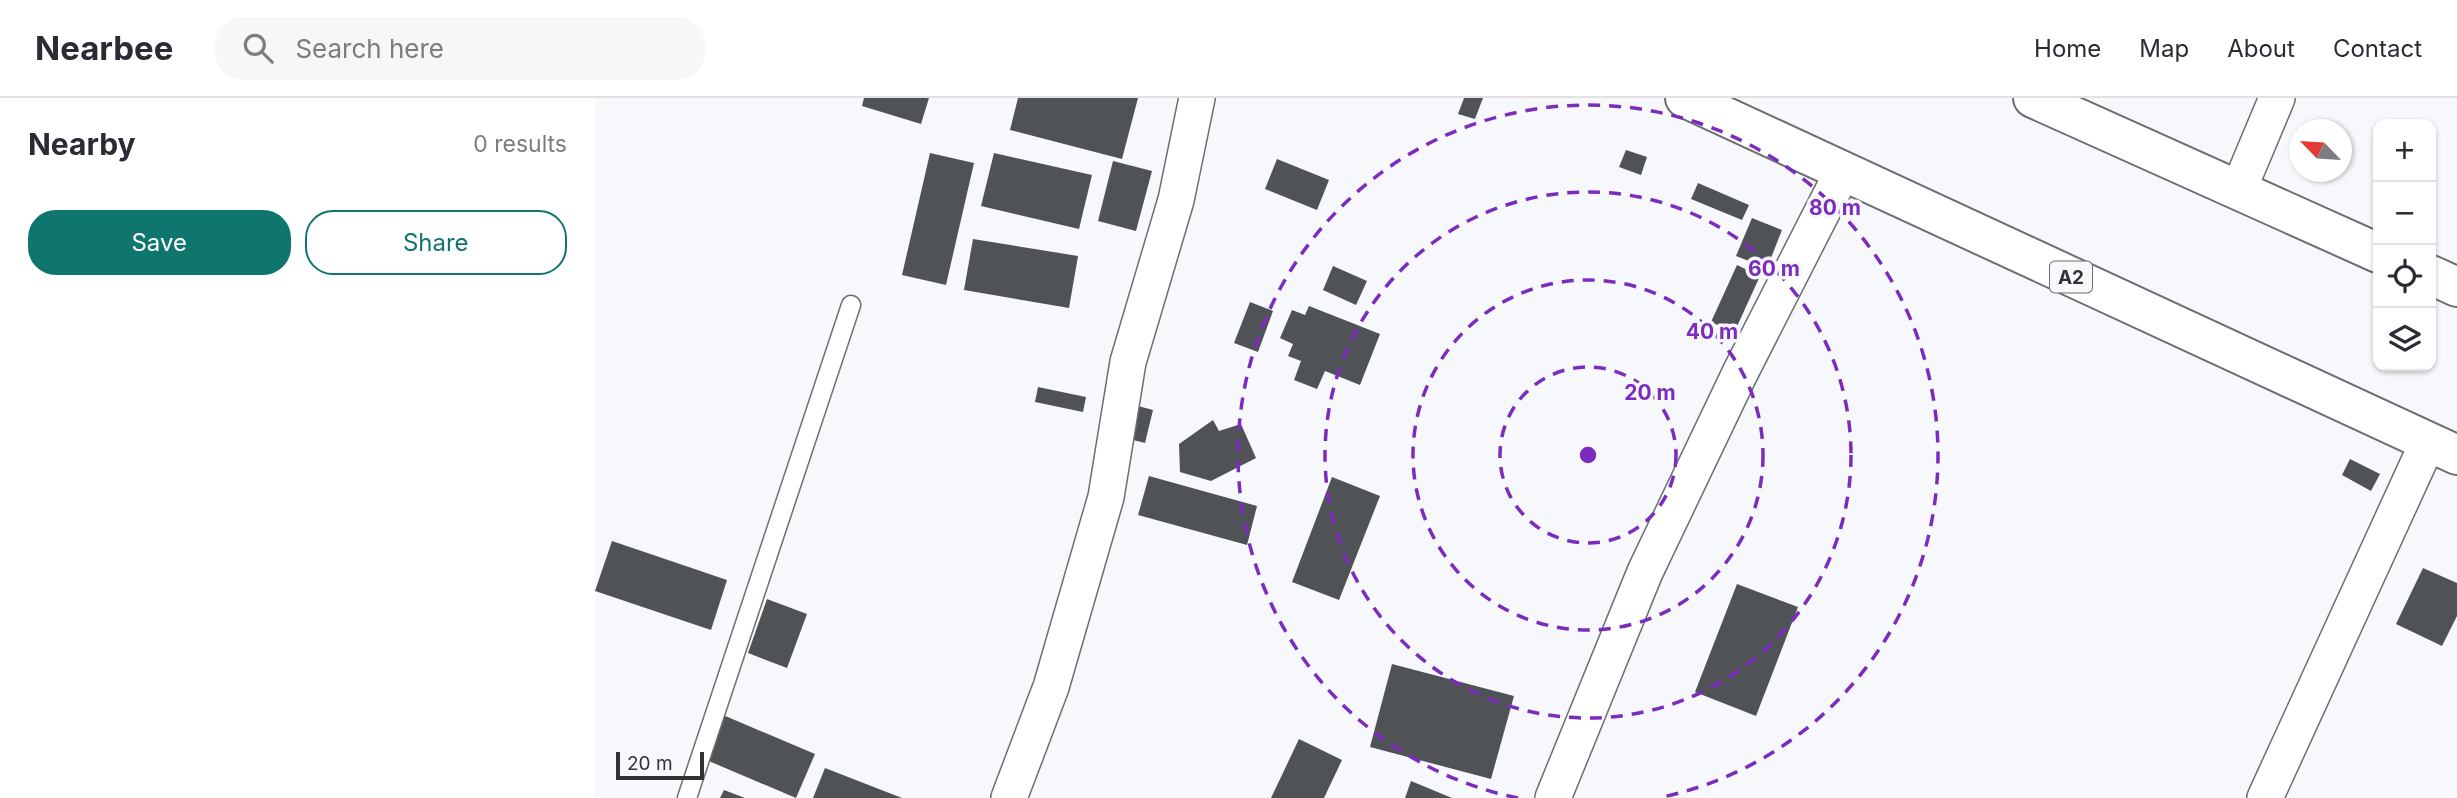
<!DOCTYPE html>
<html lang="en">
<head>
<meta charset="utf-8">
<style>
  body { margin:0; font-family:Inter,sans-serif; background:#f7f7f7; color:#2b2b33 }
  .controls { position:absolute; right:21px; top:21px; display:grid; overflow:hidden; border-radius:14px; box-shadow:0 2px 5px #0004 }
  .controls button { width:63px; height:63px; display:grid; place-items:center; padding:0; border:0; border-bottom:2px solid #e1e1e2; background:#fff; color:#2b2b33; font:35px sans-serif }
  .compass { position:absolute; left:1694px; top:21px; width:63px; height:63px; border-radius:50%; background:#fff; box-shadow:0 2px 5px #0004; rotate:295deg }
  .scale { position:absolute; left:21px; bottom:18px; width:88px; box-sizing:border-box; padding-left:7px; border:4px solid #323234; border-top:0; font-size:19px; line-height:24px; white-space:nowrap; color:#323234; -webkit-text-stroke:5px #f7f8fc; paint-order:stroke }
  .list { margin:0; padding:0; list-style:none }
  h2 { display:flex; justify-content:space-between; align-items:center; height:91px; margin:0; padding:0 28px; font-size:30px }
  h2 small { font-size:23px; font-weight:400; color:#7c7c81 }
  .actions { display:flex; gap:14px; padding:21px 28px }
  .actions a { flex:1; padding:16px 0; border:2px solid #0f766e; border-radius:28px; text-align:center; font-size:24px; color:#0f766e }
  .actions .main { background:#0f766e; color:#fff }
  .icon { flex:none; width:38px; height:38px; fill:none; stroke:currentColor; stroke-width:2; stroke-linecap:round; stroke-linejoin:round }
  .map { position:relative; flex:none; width:1862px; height:700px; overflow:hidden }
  header { display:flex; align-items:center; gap:42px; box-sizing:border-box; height:98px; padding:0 35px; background:#fff; border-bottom:2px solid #e1e1e2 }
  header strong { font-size:33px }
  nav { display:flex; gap:38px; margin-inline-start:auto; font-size:24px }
  .search { width:490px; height:63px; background:#f7f7f7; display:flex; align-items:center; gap:18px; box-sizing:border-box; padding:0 24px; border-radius:28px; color:#7c7c81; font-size:26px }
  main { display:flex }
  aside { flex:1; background:#fff }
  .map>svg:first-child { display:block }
  .building { fill:#505356 }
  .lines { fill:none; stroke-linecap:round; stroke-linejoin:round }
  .lane-casing { stroke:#6d6e72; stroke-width:21 }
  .street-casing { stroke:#6d6e72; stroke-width:38 }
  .highway-casing { stroke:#6d6e72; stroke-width:42 }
  .lane { stroke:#fff; stroke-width:18 }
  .street { stroke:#fff; stroke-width:35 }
  .highway { stroke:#fff; stroke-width:38 }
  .ring { fill:none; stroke:#7b2cbf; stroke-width:3.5; stroke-dasharray:12 9 }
  .labels { text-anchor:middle; stroke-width:7; stroke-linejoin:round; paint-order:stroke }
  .shield { fill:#f7f8fc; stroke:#6d6d70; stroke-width:2 }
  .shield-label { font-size:19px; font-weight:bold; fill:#323234 }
  .centre { fill:#7b2cbf; stroke:#f7f8fc; stroke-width:3.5 }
  .ring-label { font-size:21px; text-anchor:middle; font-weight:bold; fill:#7b2cbf; stroke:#f7f8fc; stroke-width:7; stroke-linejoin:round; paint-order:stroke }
</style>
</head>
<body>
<header>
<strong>Nearbee</strong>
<div class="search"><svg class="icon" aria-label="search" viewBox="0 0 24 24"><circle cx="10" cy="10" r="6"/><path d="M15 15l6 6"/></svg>Search here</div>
<nav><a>Home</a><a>Map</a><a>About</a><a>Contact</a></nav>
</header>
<main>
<aside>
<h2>Nearby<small>0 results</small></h2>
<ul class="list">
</ul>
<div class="actions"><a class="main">Save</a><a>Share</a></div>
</aside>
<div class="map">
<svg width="1862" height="700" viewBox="0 0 1862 700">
  <rect width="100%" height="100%" fill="#f7f8fc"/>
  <g class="building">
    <path d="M269 0H334L326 26 267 8Z"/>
    <path d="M423 0H543L527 61 415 32Z"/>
    <path d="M869 0H888L880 21 863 16Z"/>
    <path d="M1031 52 1052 59 1046 77 1024 69Z"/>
    <path d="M335 55 379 65 351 187 307 177Z"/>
    <path d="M399 55 497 77 484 131 386 108Z"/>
    <path d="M682 61 734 82 722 112 670 91Z"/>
    <path d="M518 63 557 73 541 133 503 123Z"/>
    <path d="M1103 85 1154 107 1147 122 1096 101Z"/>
    <path d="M1157 120 1187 132 1172 170 1141 158Z"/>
    <path d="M378 141 483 158 474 210 369 192Z"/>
    <path d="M1142 167 1165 178 1139 235 1116 224Z"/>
    <path d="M738 168 772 183 761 207 728 192Z"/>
    <path d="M655 204 678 213 663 254 639 245Z"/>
    <path d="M714 208 785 236 765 287 730 273 722 291 699 282 706 263 693 258 698 246 685 240 697 212 710 217Z"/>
    <path d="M443 289 491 299 488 314 440 304Z"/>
    <path d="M543 308 558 312 550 345 534 341Z"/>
    <path d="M618 322 624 333 646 326 661 360 616 383 585 374 584 346Z"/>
    <path d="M1755 361 1785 376 1776 393 1747 377Z"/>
    <path d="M554 378 662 408 652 447 543 417Z"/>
    <path d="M737 379 785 398 744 502 697 484Z"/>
    <path d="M17 443 132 482 116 532 0 493Z"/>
    <path d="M1828 470 1862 485V518L1847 548 1801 526Z"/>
    <path d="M1142 486 1203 509 1161 618 1100 594Z"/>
    <path d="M172 501 212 516 192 570 153 555Z"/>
    <path d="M797 566 919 598 896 681 775 649Z"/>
    <path d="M128 617 220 656 201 700 109 661Z"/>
    <path d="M704 641 747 662 729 700H676Z"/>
    <path d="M230 670 307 700H218Z"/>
    <path d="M816 683 857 700H810Z"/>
    <path d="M129 692 150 700H125Z"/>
  </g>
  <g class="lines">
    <g class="lane-casing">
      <path id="lane" d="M92 700 256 207"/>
    </g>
    <g class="street-casing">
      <g id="street">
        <path d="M1643 93 1682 0"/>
        <path d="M414 700 456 589 511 399 533 264 581 102 602 0"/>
        <path d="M958 700 1050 474 1145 275 1248 73"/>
        <path d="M1670 700 1833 344"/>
      </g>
    </g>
    <g class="highway-casing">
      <g id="highway">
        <path d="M1090 0 1862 357"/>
        <path d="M1438 0 1783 155"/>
        <path d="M1836 177 1862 189"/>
      </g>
    </g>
    <use href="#lane" class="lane"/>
    <use href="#street" class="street"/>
    <use href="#highway" class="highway"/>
  </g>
  <g class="ring">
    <circle cx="993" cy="357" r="88"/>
    <circle cx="993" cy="357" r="175"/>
    <circle cx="993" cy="357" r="263"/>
    <path d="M923 700A350 350 0 1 1 1063 700"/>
  </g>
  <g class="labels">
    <rect class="shield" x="1455" y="163.5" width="42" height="31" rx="5"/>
    <g class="shield-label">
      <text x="1476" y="186">A2</text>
    </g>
  </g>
  <circle cx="993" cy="357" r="10" class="centre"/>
  <g class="ring-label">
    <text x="1240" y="117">80 m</text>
    <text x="1179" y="178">60 m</text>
    <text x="1117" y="241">40 m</text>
    <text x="1055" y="302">20 m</text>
  </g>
</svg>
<div class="controls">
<button>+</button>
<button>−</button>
<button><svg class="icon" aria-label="locate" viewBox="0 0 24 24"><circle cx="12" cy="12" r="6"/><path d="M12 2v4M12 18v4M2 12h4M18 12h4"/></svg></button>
<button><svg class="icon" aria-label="layers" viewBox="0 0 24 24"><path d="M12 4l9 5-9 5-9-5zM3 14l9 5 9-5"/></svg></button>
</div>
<svg class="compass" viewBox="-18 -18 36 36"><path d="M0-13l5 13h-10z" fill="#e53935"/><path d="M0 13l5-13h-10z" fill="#7c7c81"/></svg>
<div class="scale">20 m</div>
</div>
</main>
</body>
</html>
